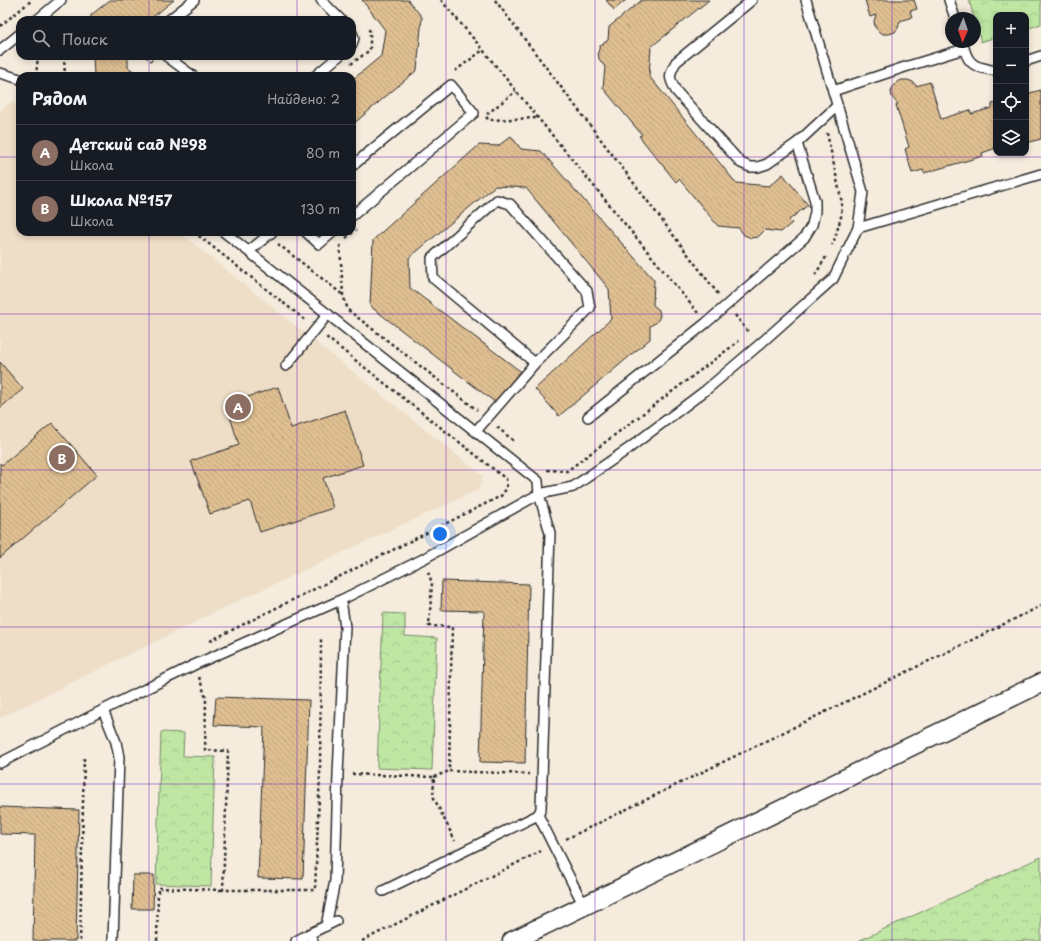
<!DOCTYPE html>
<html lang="ru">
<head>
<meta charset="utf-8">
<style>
  body { margin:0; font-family:"Playpen Sans",sans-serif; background:#20242c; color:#f1f3f6 }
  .controls { position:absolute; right:12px; top:12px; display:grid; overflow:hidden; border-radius:8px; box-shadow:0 2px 6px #0003 }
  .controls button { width:36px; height:36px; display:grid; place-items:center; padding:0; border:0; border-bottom:1px solid #363941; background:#171b24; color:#f1f3f6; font:20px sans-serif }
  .compass { position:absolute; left:945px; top:12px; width:36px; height:36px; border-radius:50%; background:#171b24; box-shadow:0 2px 6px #0003; rotate:182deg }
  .you { position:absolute; left:440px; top:534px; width:14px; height:14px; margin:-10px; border:3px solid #fff; border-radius:50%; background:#1a73e8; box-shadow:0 0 0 6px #1a73e833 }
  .badge { display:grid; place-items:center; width:26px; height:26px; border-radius:50%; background:#c8321e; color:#fff; font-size:13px; font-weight:700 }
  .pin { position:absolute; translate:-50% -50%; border:2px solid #fff; box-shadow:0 1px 4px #0006 }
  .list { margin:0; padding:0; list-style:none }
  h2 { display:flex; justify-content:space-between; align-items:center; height:52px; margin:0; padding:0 16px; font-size:17px }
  h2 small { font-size:13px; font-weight:400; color:#9ea1a6 }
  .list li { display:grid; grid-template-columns:26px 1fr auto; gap:12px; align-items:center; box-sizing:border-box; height:56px; padding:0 16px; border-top:1px solid #363941 }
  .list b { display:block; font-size:15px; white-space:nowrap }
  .list p { margin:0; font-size:13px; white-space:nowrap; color:#9ea1a6 }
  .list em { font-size:13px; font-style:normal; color:#9ea1a6 }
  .icon { flex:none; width:22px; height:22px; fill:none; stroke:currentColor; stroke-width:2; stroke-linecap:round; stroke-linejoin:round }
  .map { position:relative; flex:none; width:1041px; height:941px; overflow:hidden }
  .search { position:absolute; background:#171b24; box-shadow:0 2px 6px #0003; left:16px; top:16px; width:340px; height:44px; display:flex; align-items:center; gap:10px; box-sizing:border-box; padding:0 14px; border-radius:12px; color:#9ea1a6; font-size:15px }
  .panel { position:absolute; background:#171b24; box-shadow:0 2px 6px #0003; left:16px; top:72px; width:340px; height:164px; border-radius:12px }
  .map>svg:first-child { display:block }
  .built { fill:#eedec7 }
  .park { fill:url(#park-crowns); stroke:#758967 }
  .building { fill:url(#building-back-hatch); stroke:#2b2b2b }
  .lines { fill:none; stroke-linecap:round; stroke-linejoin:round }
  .lane-casing { stroke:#2b2b2b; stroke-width:12 }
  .street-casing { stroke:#2b2b2b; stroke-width:21 }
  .path { stroke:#2b2b2b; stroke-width:2.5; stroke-dasharray:3 3; stroke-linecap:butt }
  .lane { stroke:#fff; stroke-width:9 }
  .street { stroke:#fff; stroke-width:18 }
  .grid { fill:none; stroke:#7b2cbf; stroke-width:1; stroke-opacity:0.55 }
</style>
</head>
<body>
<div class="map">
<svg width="1041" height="941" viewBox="0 0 1041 941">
  <defs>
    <pattern id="park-crowns" width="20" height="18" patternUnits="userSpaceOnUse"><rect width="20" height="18" fill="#bfe7a3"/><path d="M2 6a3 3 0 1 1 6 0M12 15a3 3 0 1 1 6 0" fill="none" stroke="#a4c68c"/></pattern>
    <pattern id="building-back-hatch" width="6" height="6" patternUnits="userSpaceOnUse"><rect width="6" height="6" fill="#dfbf92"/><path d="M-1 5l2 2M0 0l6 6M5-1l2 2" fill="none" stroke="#c0a47e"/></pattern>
  </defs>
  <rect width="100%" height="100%" fill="#f5ecde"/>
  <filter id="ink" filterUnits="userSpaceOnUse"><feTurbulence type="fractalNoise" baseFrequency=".025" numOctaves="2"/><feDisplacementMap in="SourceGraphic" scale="8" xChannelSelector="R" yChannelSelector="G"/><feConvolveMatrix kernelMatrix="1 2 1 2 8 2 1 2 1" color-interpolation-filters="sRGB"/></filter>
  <g filter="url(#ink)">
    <path class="built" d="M12 101 20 108V232H179L483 476 478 490 242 599 0 718V111Z"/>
    <g class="park">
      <path d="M969 0H1041V24L1026 29V15H996V37L981 42 975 21V18H974Z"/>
      <path d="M383 613 405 614V636L437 638 432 770 377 768Z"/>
      <path d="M161 732 184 733 183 756 215 757 211 886 156 884Z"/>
      <path d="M1041 857V941H858Z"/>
    </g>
    <g class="building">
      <path d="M110 0H174L149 20H91V15Z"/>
      <path d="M362 0H408L422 17 417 70 352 125V80L381 56 385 30Z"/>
      <path d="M606 0H626L614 10Z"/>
      <path d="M642 0H709L651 47 649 76 736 183 769 186 783 174 786 178 808 205 789 220 792 223 781 232 765 230 758 237 751 238 744 235 739 228 718 226 679 179 676 182 639 136 642 135 603 88 605 67 599 59 598 52 600 46 608 40 609 27Z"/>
      <path d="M865 0H914L917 9 910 11 912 17 900 21 898 28 895 32 889 34H883L878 31 875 27 874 21 876 15 870 17Z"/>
      <path d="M93 56H128V67L140 76H94Z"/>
      <path d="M902 80H908L913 82 916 86 930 82 941 119 970 110 971 114 992 108V104L996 103V148L982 153 983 156 924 173 923 170 912 173 905 149 909 147 896 105 898 104 896 102 892 97 891 92 893 86 897 82Z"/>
      <path d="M1041 90V139L1026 143V94Z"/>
      <path d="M511 136 521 149 541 151 654 280 653 305 659 310 660 316 657 322 650 326V339L559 416 535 389 611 319 609 289 526 188 495 186 409 258 410 288 520 371 496 403 370 306 373 240 479 145 498 146Z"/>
      <path d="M0 362 23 389 0 408Z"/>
      <path d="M278 387 291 428 345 410 363 465 323 478 333 508 260 532 250 501 210 514 191 461 239 445 226 404Z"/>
      <path d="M52 423 97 475 0 558V463L2 465Z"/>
      <path d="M442 581 529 584 525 763 480 762 484 611 441 610Z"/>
      <path d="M216 697 309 700 303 879 258 878 264 727 214 725Z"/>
      <path d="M0 807 79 810 76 941H33L35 835 0 834Z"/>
      <path d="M133 875H154L153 909H132Z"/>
    </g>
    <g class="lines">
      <g class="lane-casing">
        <g id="lane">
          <path d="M321 0 341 20"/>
          <path d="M752 0 676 62C668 76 669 78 676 91L741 163 750 167H758L767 164 797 143 837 106"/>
          <path d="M949 0 955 18"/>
          <path d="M37 20 61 0"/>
          <path d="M169 20 194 0"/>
          <path d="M352 33 354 38 352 44"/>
          <path d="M962 42C966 55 968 65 983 68 988 69 991 71 996 70"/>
          <path d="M0 50 20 34"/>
          <path d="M166 56 193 76"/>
          <path d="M1026 61 1041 56"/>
          <path d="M0 73 20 79"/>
          <path d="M315 76 339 56"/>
          <path d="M833 91 905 67 964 49"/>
          <path d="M352 166 451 85 474 113 352 216"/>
          <path d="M858 228 1041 174"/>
          <path d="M224 232 538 481 539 494 550 533 541 809 538 815"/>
          <path d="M306 232 319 244 333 232"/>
          <path d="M249 251 272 232"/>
          <path d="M286 366 328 314"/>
          <path d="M588 417 706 323 804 238 812 225 815 212V201L797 143"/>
          <path d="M476 431 535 363 590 308 587 291 510 204 497 200 432 258 433 278 535 363"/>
          <path d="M103 710 116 742 119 757 113 941"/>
          <path d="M0 763 103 710 194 665 341 600 423 559 539 494 573 487 628 449 706 390 760 344 833 279 858 228 863 192 806 0"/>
          <path d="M383 891 538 815 584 906"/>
          <path d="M326 926 335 881 338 774 345 627 341 600"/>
          <path d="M309 934 336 921"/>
          <path d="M296 941 309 934 313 941"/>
        </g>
      </g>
      <g class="street-casing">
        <path id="street" d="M512 941 1041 683"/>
      </g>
      <g class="path">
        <path d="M441 0 483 50 516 91 698 313"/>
        <path d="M495 0 718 294"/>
        <path d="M0 26 32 0"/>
        <path d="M64 56 65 76"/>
        <path d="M146 56 152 61"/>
        <path d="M351 64 370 50V31L366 27"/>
        <path d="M455 71 483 50"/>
        <path d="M36 76 38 56"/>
        <path d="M487 114 516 91"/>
        <path d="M486 117 489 120 538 118"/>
        <path d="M827 133 842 203 841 217 835 238 832 245"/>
        <path d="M194 232 305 320"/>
        <path d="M346 238 356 230"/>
        <path d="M278 244 343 295"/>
        <path d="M340 245 343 295 348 310 477 410"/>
        <path d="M815 275 826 257"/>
        <path d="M735 315 749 333"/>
        <path d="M497 427 515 442"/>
        <path d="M547 470 567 471 739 341"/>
        <path d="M428 572 432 583 429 626 452 627 449 771 529 774"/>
        <path d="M210 641 501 496 507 488 506 479 326 337"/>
        <path d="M199 677 206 698 205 750 228 751 223 890H315L320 773 321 639"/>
        <path d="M352 774 434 777 433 796 455 841"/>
        <path d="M434 777 449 771"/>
        <path d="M566 839 1041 606"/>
        <path d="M80 941 84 756"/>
        <path d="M157 941 158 888 223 890"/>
        <path d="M362 941 541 851"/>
      </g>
      <use href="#lane" class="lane"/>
      <use href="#street" class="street"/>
    </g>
  </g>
  <path class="grid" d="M149 0V20M297 0V20M446 0V941M595 0V941M744 0V941M892 0V941M149 56V76M297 56V76M0 157H20M352 157H1041M149 232V941M297 232V941M0 314H1041M0 470H1041M0 627H1041M0 784H1041"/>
</svg>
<div class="controls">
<button>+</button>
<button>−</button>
<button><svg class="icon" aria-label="locate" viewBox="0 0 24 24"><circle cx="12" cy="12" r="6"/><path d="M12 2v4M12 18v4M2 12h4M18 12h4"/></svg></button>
<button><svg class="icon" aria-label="layers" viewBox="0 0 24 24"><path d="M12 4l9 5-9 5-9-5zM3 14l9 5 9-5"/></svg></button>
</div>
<svg class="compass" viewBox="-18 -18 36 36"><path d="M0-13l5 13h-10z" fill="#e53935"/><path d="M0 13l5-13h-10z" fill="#9ea1a6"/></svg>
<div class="you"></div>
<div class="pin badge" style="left:238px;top:407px;background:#8d6e63">A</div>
<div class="pin badge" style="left:62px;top:458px;background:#8d6e63">B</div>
<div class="search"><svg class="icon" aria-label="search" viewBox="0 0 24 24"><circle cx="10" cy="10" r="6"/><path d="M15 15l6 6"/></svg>Поиск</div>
<section class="panel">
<h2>Рядом<small>Найдено: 2</small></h2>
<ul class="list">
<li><span class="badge" style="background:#8d6e63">A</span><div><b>Детский сад №98</b><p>Школа</p></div><em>80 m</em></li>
<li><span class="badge" style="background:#8d6e63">B</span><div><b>Школа №157</b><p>Школа</p></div><em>130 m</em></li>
</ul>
</section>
</div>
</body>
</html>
